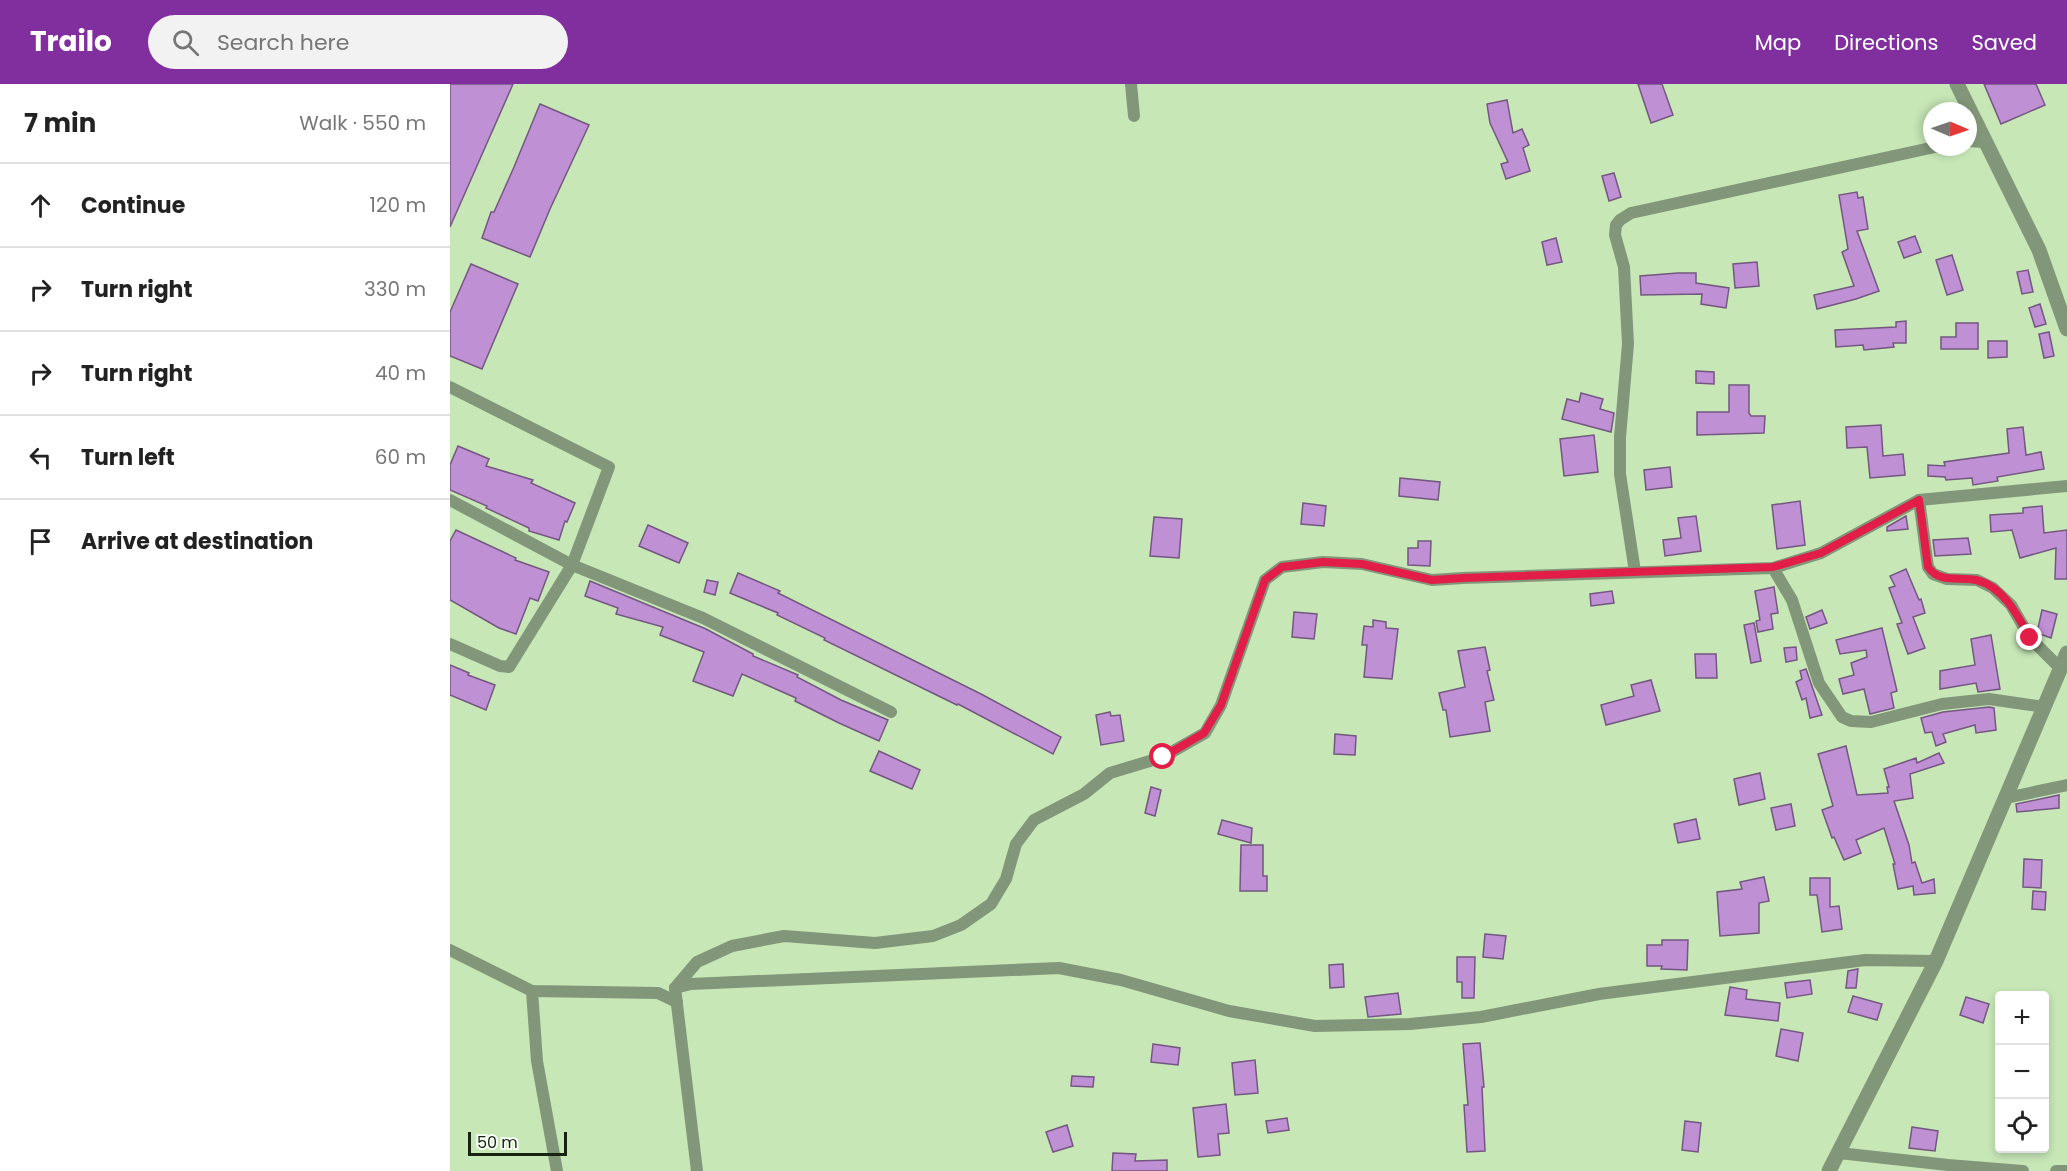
<!DOCTYPE html>
<html lang="en">
<head>
<meta charset="utf-8">
<style>
  body { margin:0; font-family:Poppins,sans-serif; background:#f2f2f2; color:#222 }
  .controls { position:absolute; right:18px; bottom:18px; display:grid; overflow:hidden; border-radius:6px; box-shadow:0 3px 9px #0003 }
  .controls button { width:54px; height:54px; display:grid; place-items:center; padding:0; border:0; border-bottom:2px solid #e0e0e0; background:#fff; color:#222; font:30px sans-serif }
  .compass { position:absolute; left:1473px; top:18px; width:54px; height:54px; border-radius:50%; background:#fff; box-shadow:0 3px 9px #0003; rotate:92deg }
  .scale { position:absolute; left:18px; bottom:15px; width:99px; box-sizing:border-box; padding-left:6px; border:3px solid #172211; border-top:0; font-size:16px; line-height:21px; white-space:nowrap; color:#172211; -webkit-text-stroke:4px #f8fff5; paint-order:stroke }
  .stop { position:absolute; width:18px; height:18px; margin:-14px; border:4px solid #e11d48; border-radius:50%; background:#fff }
  .stop.end { background:#e11d48; border-color:#fff; box-shadow:0 2px 6px #0008 }
  .list { margin:0; padding:0; list-style:none }
  h2 { display:flex; justify-content:space-between; align-items:center; height:78px; margin:0; padding:0 24px; font-size:26px }
  h2 small { font-size:20px; font-weight:400; color:#767676 }
  .list li { display:grid; grid-template-columns:39px 1fr auto; gap:18px; align-items:center; box-sizing:border-box; height:84px; padding:0 24px; border-top:2px solid #e0e0e0 }
  .list b { display:block; font-size:22px; white-space:nowrap }
  .list em { font-size:20px; font-style:normal; color:#767676 }
  .icon { flex:none; width:33px; height:33px; fill:none; stroke:currentColor; stroke-width:2; stroke-linecap:round; stroke-linejoin:round }
  .map { position:relative; flex:none; width:1617px; height:1087px; overflow:hidden }
  header { display:flex; align-items:center; gap:36px; box-sizing:border-box; height:84px; padding:0 30px; background:#812f9f; color:#fff }
  header strong { font-size:28px }
  nav { display:flex; gap:33px; margin-inline-start:auto; font-size:21px }
  .search { width:420px; height:54px; background:#f2f2f2; display:flex; align-items:center; gap:15px; box-sizing:border-box; padding:0 21px; border-radius:33px; color:#767676; font-size:22px }
  main { display:flex }
  aside { flex:1; background:#fff }
  .map>svg:first-child { display:block }
  .building { fill:#bf90d4; stroke:#745780; stroke-width:1.5 }
  .lines { fill:none; stroke-linecap:round; stroke-linejoin:round }
  .minor { stroke:#829679; stroke-width:12 }
  .tertiary { stroke:#829679; stroke-width:15 }
  .route { stroke:#e11d48; stroke-width:8 }
</style>
</head>
<body>
<header>
<strong>Trailo</strong>
<div class="search"><svg class="icon" aria-label="search" viewBox="0 0 24 24"><circle cx="10" cy="10" r="6"/><path d="M15 15l6 6"/></svg>Search here</div>
<nav><a>Map</a><a>Directions</a><a>Saved</a></nav>
</header>
<main>
<aside>
<h2>7 min<small>Walk · 550 m</small></h2>
<ul class="list">
<li><svg class="icon" aria-label="ahead" viewBox="0 0 24 24"><path d="M12 20V5M6 11l6-6 6 6"/></svg><div><b>Continue</b></div><em>120 m</em></li>
<li><svg class="icon" aria-label="right" viewBox="0 0 24 24"><path d="M7 20v-9h11M14 6l5 5-5 5"/></svg><div><b>Turn right</b></div><em>330 m</em></li>
<li><svg class="icon" aria-label="right" viewBox="0 0 24 24"><path d="M7 20v-9h11M14 6l5 5-5 5"/></svg><div><b>Turn right</b></div><em>40 m</em></li>
<li><svg class="icon" aria-label="left" viewBox="0 0 24 24"><path d="M17 20v-9H6M10 6l-5 5 5 5"/></svg><div><b>Turn left</b></div><em>60 m</em></li>
<li><svg class="icon" aria-label="arrive" viewBox="0 0 24 24"><path d="M6 21V4h12l-3 4 3 4H6"/></svg><div><b>Arrive at destination</b></div></li>
</ul>
</aside>
<div class="map">
<svg width="1617" height="1087" viewBox="0 0 1617 1087">
  <rect width="100%" height="100%" fill="#c7e7b7"/>
  <g class="building">
    <path d="M0 0H63L0 143Z"/>
    <path d="M1188 0H1212L1223 31 1201 39Z"/>
    <path d="M1534 0H1586L1595 21 1551 40Z"/>
    <path d="M1057 16 1063 49 1072 45 1079 61 1073 64 1080 87 1056 95 1051 80 1058 78 1040 39 1037 20Z"/>
    <path d="M90 20 139 41 100 125 80 173 32 154 41 128H44L64 83Z"/>
    <path d="M1164 89 1171 113 1159 117 1152 92Z"/>
    <path d="M1407 108 1408 114 1413 113 1418 145 1407 147 1429 207 1406 215 1367 225 1364 211 1404 202 1392 168 1398 165 1389 111Z"/>
    <path d="M1465 152 1471 168 1454 174 1448 158Z"/>
    <path d="M1106 154 1112 178 1097 181 1092 158Z"/>
    <path d="M1502 171 1513 206 1497 211 1486 176Z"/>
    <path d="M1307 178 1309 202 1285 204 1283 180Z"/>
    <path d="M21 180 68 200 32 285 0 272V228Z"/>
    <path d="M1578 186 1583 208 1572 210 1567 188Z"/>
    <path d="M1228 189H1246V199L1279 204 1276 224 1251 220 1252 210 1191 211 1190 192Z"/>
    <path d="M1590 220 1596 240 1585 243 1579 224Z"/>
    <path d="M1456 237V259H1443L1444 263 1414 266 1413 261 1386 263 1385 246 1446 243V238Z"/>
    <path d="M1506 239H1528V265H1491V253H1506Z"/>
    <path d="M1599 248 1604 272 1594 274 1589 250Z"/>
    <path d="M1538 257H1557V273L1538 274Z"/>
    <path d="M1246 287 1264 288V300L1246 299Z"/>
    <path d="M1279 301H1299V329L1301 332H1315L1314 349 1247 351V328H1279Z"/>
    <path d="M1131 309 1153 315 1150 325 1164 329 1161 348 1112 335 1117 315 1129 318Z"/>
    <path d="M1431 341 1433 372 1453 370 1455 391 1420 394 1417 363 1397 364 1396 343Z"/>
    <path d="M1573 343 1576 371 1591 368 1594 385 1547 393 1548 397 1523 401 1522 394 1496 396 1495 393 1478 392V381L1495 382 1494 378 1559 369 1557 345Z"/>
    <path d="M1144 351 1148 388 1114 392 1110 355Z"/>
    <path d="M8 362 39 375 36 382 83 396 81 399 125 419 117 438 115 437 109 456 79 447V444L36 424 37 422 0 406V381Z"/>
    <path d="M1220 383 1222 403 1196 406 1194 386Z"/>
    <path d="M950 394 990 398 988 416 949 412Z"/>
    <path d="M1350 417 1355 461 1327 465 1322 421Z"/>
    <path d="M853 419 876 422 874 442 851 440Z"/>
    <path d="M1592 422 1594 449 1617 446V495H1605L1606 464 1570 474 1562 446 1541 448 1540 431 1573 429V424Z"/>
    <path d="M1246 432 1251 467 1215 472 1213 456 1231 454 1228 434Z"/>
    <path d="M1456 432 1458 445 1437 447V443Z"/>
    <path d="M704 433 732 435 729 474 700 472Z"/>
    <path d="M198 441 238 459 229 479 189 462Z"/>
    <path d="M6 446 66 474 65 476 99 488 88 517 80 514 66 550 49 544 0 516V457Z"/>
    <path d="M1518 454 1521 470 1485 472 1483 456Z"/>
    <path d="M968 457H981L980 482 958 481V464H968Z"/>
    <path d="M1456 485 1469 516 1471 515 1475 529 1463 533 1475 564 1458 570 1447 540 1452 539 1439 504 1445 502 1440 492Z"/>
    <path d="M288 489 330 507 328 509 531 610 611 653 603 670 508 620 507 621 374 556 375 554 327 531 328 529 280 509Z"/>
    <path d="M257 496 268 498 265 511 254 508Z"/>
    <path d="M140 497 256 545 303 570V572L348 591 347 593 391 616 438 636 429 657 389 639 345 617 346 614 292 590 283 612 243 597 254 568 210 551 213 543 166 530 168 524 135 512Z"/>
    <path d="M1324 503 1328 529 1321 530 1323 545 1308 548 1306 537 1310 536 1305 507Z"/>
    <path d="M1162 507 1164 519 1141 522 1140 510Z"/>
    <path d="M1372 526 1377 539 1360 545 1356 533Z"/>
    <path d="M1592 526 1607 530 1601 554 1587 549Z"/>
    <path d="M844 528 867 530 864 555 842 553Z"/>
    <path d="M923 536 936 538V544L948 545 942 595 914 593 917 561H912L914 542 923 543Z"/>
    <path d="M1304 539 1311 577 1301 579 1294 541Z"/>
    <path d="M1432 544 1447 607 1441 609 1444 624 1420 630 1414 605 1393 610 1389 595 1404 591 1401 579 1417 573 1416 566 1390 570 1386 556Z"/>
    <path d="M1541 551 1550 605 1528 608 1526 599 1490 605V587L1525 581 1521 555Z"/>
    <path d="M1035 563 1040 586 1037 587 1044 616 1035 618 1040 647 1000 653 996 626H993L989 609 1015 603 1008 567Z"/>
    <path d="M1346 563 1347 576 1336 578 1334 564Z"/>
    <path d="M1245 570H1266L1267 594H1246Z"/>
    <path d="M0 581 19 589 18 591 45 601 36 626 0 611Z"/>
    <path d="M1356 585 1372 631 1360 634 1356 614 1352 616 1346 598 1352 595 1350 587Z"/>
    <path d="M1201 596 1210 627 1156 641 1151 621 1184 612 1181 601Z"/>
    <path d="M1539 623 1544 624 1546 646 1526 649 1525 641 1493 650 1496 658 1486 662 1482 648 1475 649 1471 634 1493 628Z"/>
    <path d="M660 628 661 632 670 631 674 657 651 661 646 631Z"/>
    <path d="M885 650 906 652 905 671 884 670Z"/>
    <path d="M1396 662 1407 711 1438 709 1437 703H1439L1434 685 1466 674 1467 679 1489 669 1494 679 1460 690 1463 714 1444 717 1459 761 1462 779 1465 778 1472 799 1484 795 1485 809 1464 811 1463 802 1448 805 1443 780H1445L1434 744 1406 756 1411 769 1394 776 1384 753 1382 754 1372 726 1383 722 1368 670Z"/>
    <path d="M429 667 470 686 462 705 420 687Z"/>
    <path d="M1310 689 1315 715 1289 721 1284 695Z"/>
    <path d="M701 703 711 706 705 732 695 729Z"/>
    <path d="M1609 711V724L1567 728 1566 720Z"/>
    <path d="M1341 720 1345 742 1326 746 1321 724Z"/>
    <path d="M1246 735 1250 755 1228 759 1224 740Z"/>
    <path d="M772 736 802 744 801 759 768 750Z"/>
    <path d="M791 761H813V792H817V807H790Z"/>
    <path d="M1574 775 1592 776 1591 804 1573 803Z"/>
    <path d="M1314 793 1319 817 1309 819V849L1270 852 1267 808 1292 805 1290 798Z"/>
    <path d="M1360 794H1380V823L1389 822 1392 845 1372 848 1367 811H1360Z"/>
    <path d="M1583 807 1596 808 1595 826 1582 825Z"/>
    <path d="M1035 850 1056 852 1053 875 1033 873Z"/>
    <path d="M1212 856H1238L1237 886 1211 885 1212 882H1197V861H1212Z"/>
    <path d="M1007 873H1025L1024 914H1012V898H1007Z"/>
    <path d="M893 880 894 903 880 904 879 881Z"/>
    <path d="M1408 885 1406 904H1396L1398 887Z"/>
    <path d="M1360 896 1362 910 1337 914 1335 899Z"/>
    <path d="M1280 903 1297 906 1296 915 1330 919 1328 937 1275 931Z"/>
    <path d="M948 909 951 930 918 933 915 913Z"/>
    <path d="M1403 912 1432 920 1427 936 1398 928Z"/>
    <path d="M1516 913 1539 920 1533 939 1510 931Z"/>
    <path d="M1331 945 1353 949 1348 977 1326 972Z"/>
    <path d="M1030 959 1034 1003H1032L1035 1067 1017 1068 1014 1021H1018L1013 960Z"/>
    <path d="M703 960 730 964 728 981 701 978Z"/>
    <path d="M805 976 808 1009 785 1011 782 979Z"/>
    <path d="M622 992 644 993 643 1003 621 1002Z"/>
    <path d="M776 1020 779 1049 768 1050 770 1071 748 1073 743 1024Z"/>
    <path d="M837 1034 839 1046 818 1049 816 1037Z"/>
    <path d="M1235 1037 1251 1039 1248 1068 1232 1066Z"/>
    <path d="M617 1041 623 1062 603 1068 596 1048Z"/>
    <path d="M1462 1043 1488 1047 1485 1067 1459 1064Z"/>
    <path d="M663 1069 686 1070 685 1077 717 1076V1087H662Z"/>
  </g>
  <g class="lines">
    <g class="minor">
      <path d="M681 0 684 32"/>
      <path d="M1518 57 1534 58"/>
      <path d="M0 303 159 383 122 481 59 583 50 582 0 560"/>
      <path d="M0 416 122 481 253 534 441 628"/>
      <path d="M1469 416 1478 483 1483 490 1497 495 1527 496 1543 504 1561 521 1580 554 1611 585"/>
      <path d="M1323 484 1342 516 1369 599 1392 633 1401 637 1421 638 1492 620 1539 615 1594 623"/>
      <path d="M1185 488 1170 390V353L1178 260 1174 183 1165 151 1166 141 1170 136 1181 129 1485 63"/>
      <path d="M1556 714 1617 701"/>
      <path d="M0 866 82 907 208 909 227 918"/>
      <path d="M225 904 247 878 282 862 334 852 425 859 483 852 511 841 541 820 556 795 566 760 584 736 634 710 660 689 713 673 755 649 771 621 815 496 832 483 873 478 912 480 982 496 1013 494 1323 484 1371 469 1469 416 1617 402"/>
      <path d="M82 907 87 977 107 1087"/>
      <path d="M1389 1069 1498 1081 1573 1087"/>
      <path d="M247 1087 225 904 241 900 609 884 671 896 779 927 865 942 960 940 1031 933 1149 910 1415 876 1486 877"/>
      <path d="M1606 1087H1617"/>
    </g>
    <g class="tertiary">
      <path d="M1507 0 1589 166 1617 245"/>
      <path d="M1379 1087 1486 877 1617 569"/>
    </g>
  </g>
  <g class="lines">
    <path class="route" d="M713 673 754 649 771 621 815 496 832 483 873 478 912 480 982 496 1013 494 1323 483 1371 469 1469 416 1478 483C1490 500 1508 492 1526 496 1553 502 1568 532 1580 554"/>
  </g>
</svg>
<div class="controls">
<button>+</button>
<button>−</button>
<button><svg class="icon" aria-label="locate" viewBox="0 0 24 24"><circle cx="12" cy="12" r="6"/><path d="M12 2v4M12 18v4M2 12h4M18 12h4"/></svg></button>
</div>
<svg class="compass" viewBox="-18 -18 36 36"><path d="M0-13l5 13h-10z" fill="#e53935"/><path d="M0 13l5-13h-10z" fill="#767676"/></svg>
<div class="scale">50 m</div>
<div class="stop" style="left:713px;top:673px"></div>
<div class="stop end" style="left:1580px;top:554px"></div>
</div>
</main>
</body>
</html>
